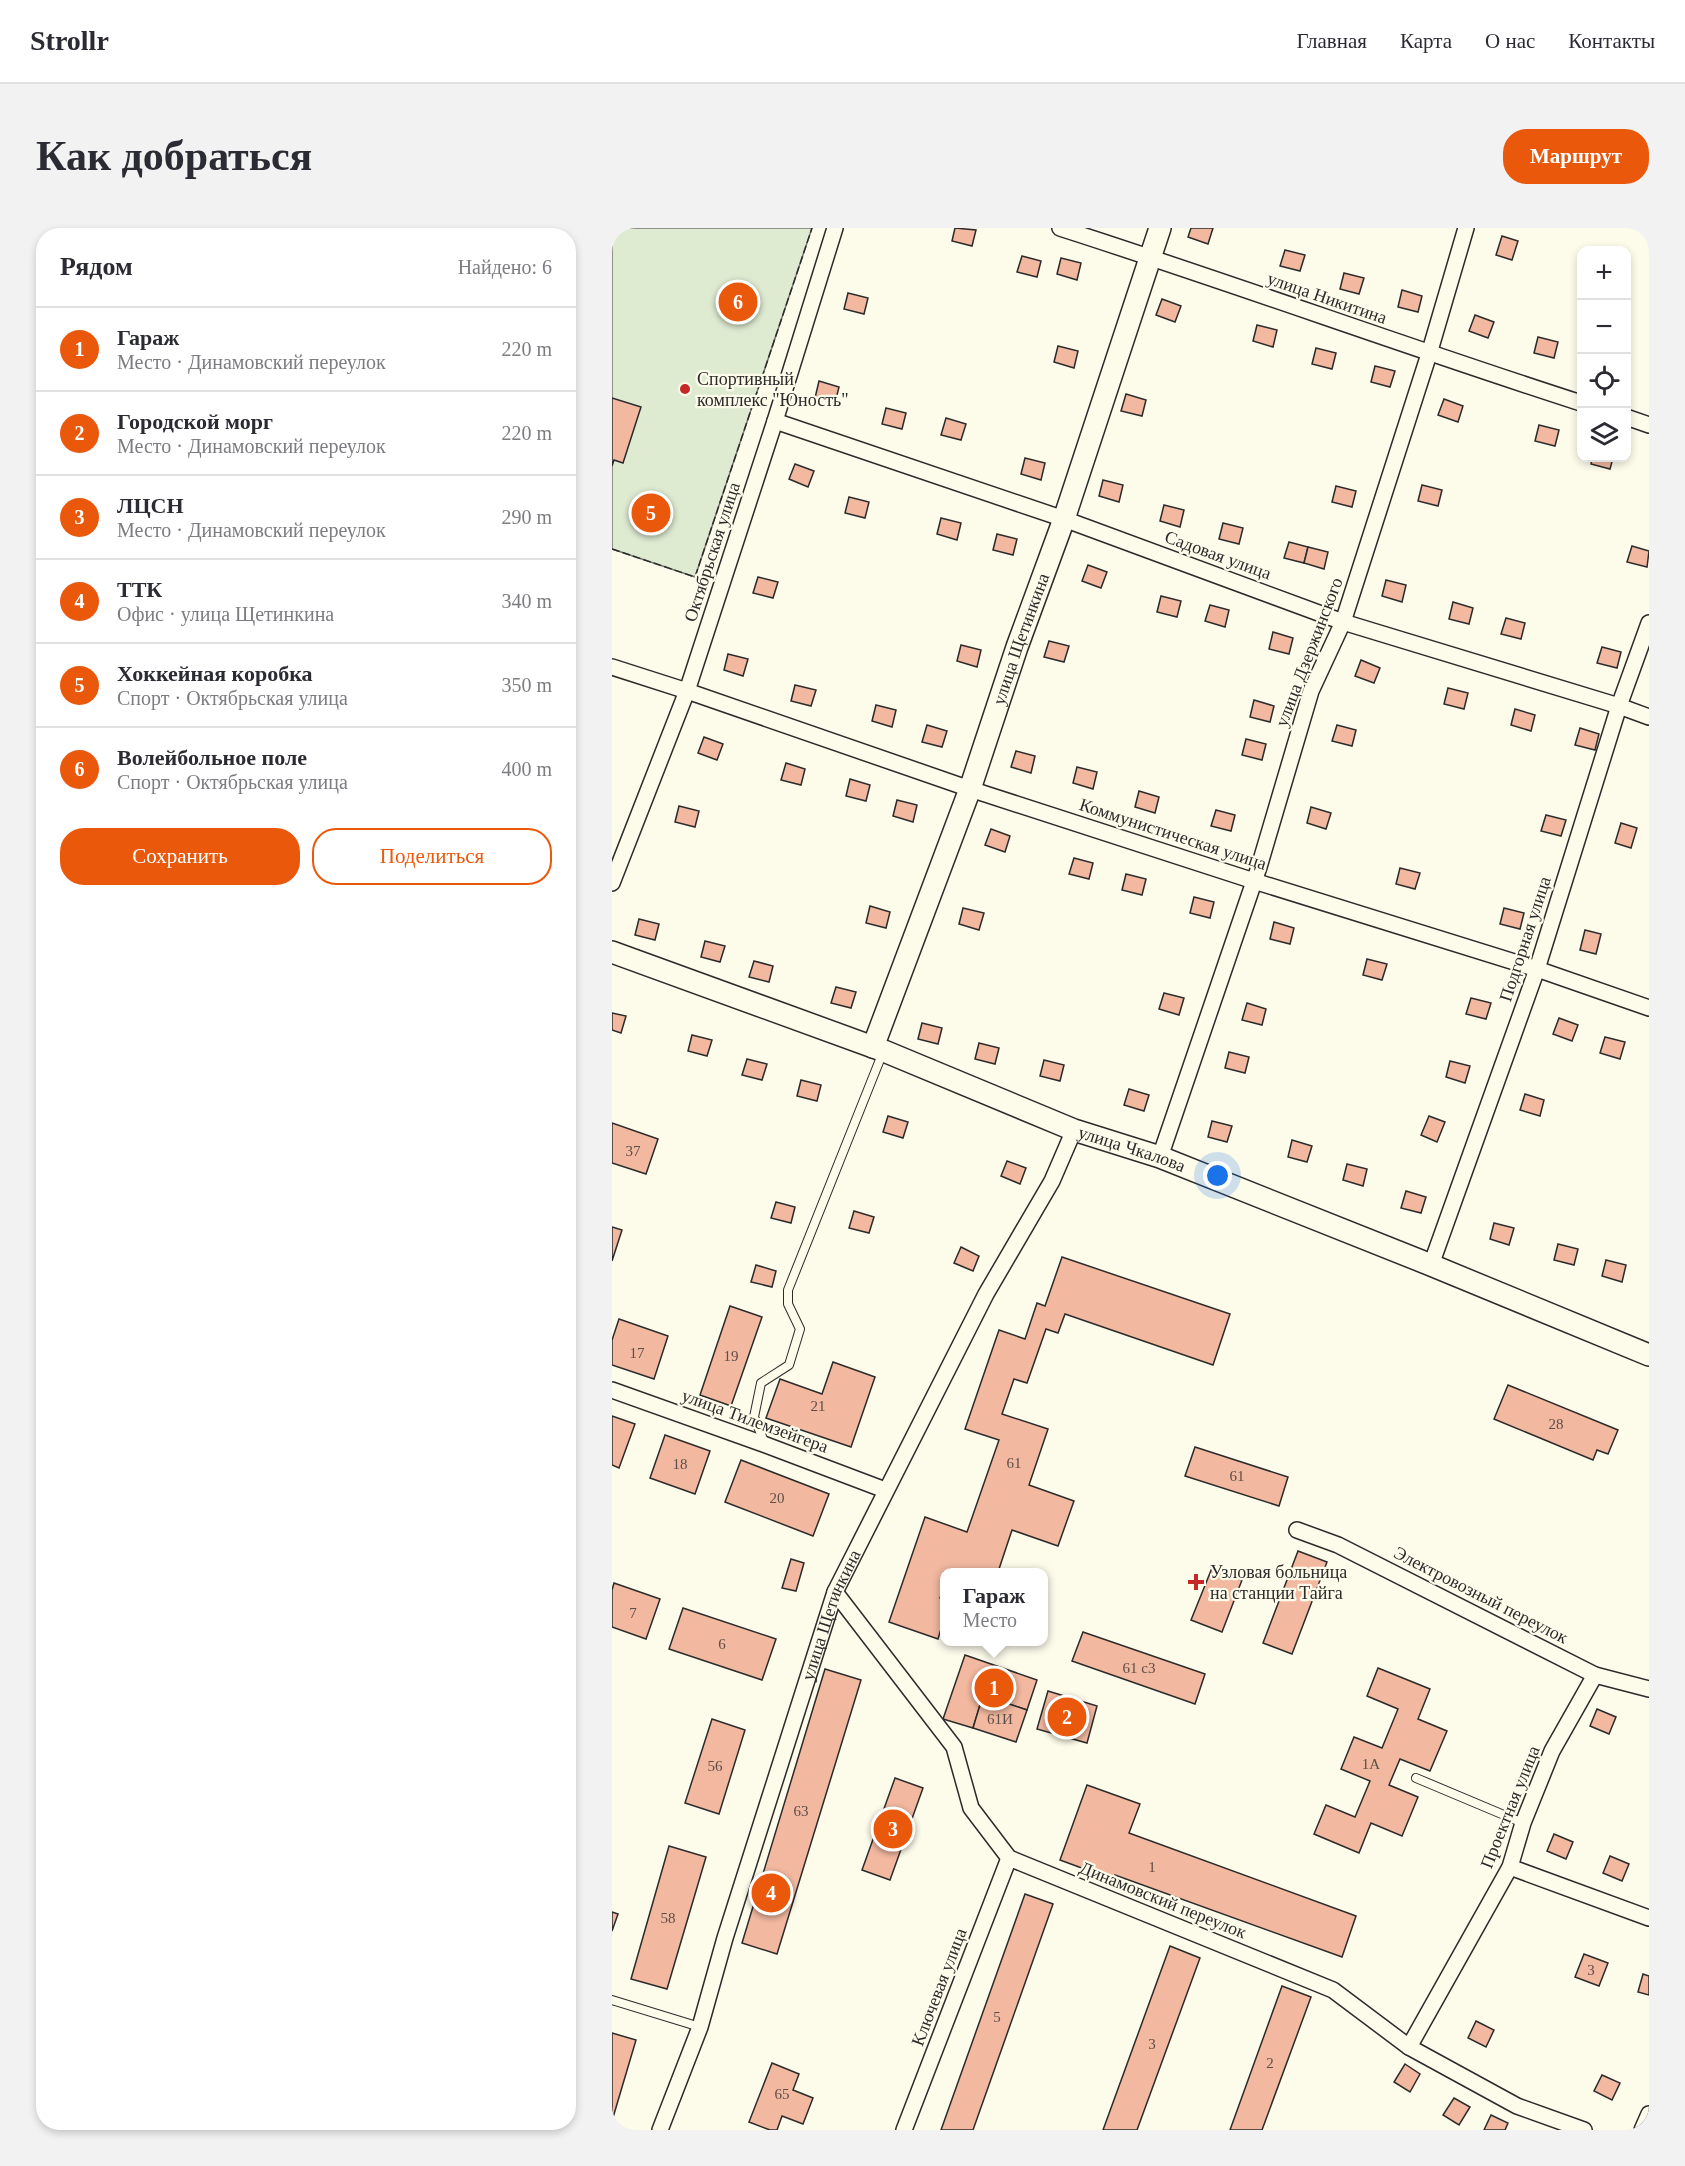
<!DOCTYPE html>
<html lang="ru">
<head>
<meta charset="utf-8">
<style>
  body { margin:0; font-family:"Times New Roman",serif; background:#f2f2f3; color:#2b2b33 }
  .controls { position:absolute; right:18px; top:18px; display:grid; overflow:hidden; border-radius:12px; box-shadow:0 3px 9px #0003 }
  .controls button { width:54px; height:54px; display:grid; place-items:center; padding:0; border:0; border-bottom:2px solid #e1e1e2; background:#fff; color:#2b2b33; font:30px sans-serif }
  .you { position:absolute; left:606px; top:948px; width:21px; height:21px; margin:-15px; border:4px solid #fff; border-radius:50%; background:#1a73e8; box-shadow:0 0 0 9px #1a73e833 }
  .badge { display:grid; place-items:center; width:39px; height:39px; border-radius:50%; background:#ea580c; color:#fff; font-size:20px; font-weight:700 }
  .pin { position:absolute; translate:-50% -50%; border:3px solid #fff; box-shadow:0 2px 6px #0006 }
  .popup { position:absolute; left:328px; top:1340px; width:108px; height:78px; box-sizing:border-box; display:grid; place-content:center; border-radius:12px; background:#fff; filter:drop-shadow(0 2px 4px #0005); font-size:20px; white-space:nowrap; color:#7c7c81 }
  .popup b { font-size:22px; color:#2b2b33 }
  .popup::after { content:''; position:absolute; left:50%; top:100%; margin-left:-12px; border:12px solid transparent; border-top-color:#fff }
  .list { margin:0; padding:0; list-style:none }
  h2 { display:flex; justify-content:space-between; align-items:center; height:78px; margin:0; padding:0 24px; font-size:26px }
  h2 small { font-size:20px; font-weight:400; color:#7c7c81 }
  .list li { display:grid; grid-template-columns:39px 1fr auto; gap:18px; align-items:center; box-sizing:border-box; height:84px; padding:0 24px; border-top:2px solid #e1e1e2 }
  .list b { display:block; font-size:22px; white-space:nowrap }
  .list p { margin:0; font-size:20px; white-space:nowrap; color:#7c7c81 }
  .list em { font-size:20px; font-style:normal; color:#7c7c81 }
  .actions { display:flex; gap:12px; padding:18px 24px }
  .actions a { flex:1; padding:14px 0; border:2px solid #ea580c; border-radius:24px; text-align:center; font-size:21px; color:#ea580c }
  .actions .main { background:#ea580c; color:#fff }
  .icon { flex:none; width:33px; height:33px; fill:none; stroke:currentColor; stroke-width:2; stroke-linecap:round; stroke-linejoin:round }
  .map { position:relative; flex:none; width:1037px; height:1902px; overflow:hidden; border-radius:24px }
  header { display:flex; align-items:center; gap:36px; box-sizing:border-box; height:84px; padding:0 30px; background:#fff; border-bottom:2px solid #e1e1e2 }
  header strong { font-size:28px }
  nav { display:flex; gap:33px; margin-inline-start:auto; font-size:21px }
  .intro { display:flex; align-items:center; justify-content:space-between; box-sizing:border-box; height:144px; padding:0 36px }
  h1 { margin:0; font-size:42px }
  .button { padding:15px 27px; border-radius:24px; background:#ea580c; color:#fff; font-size:21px; font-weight:700 }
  main { display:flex; gap:36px; padding:0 36px }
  aside { flex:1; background:#fff; border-radius:24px; box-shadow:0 3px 9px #0003 }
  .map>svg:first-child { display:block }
  .green { fill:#deebd1; stroke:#74746e; stroke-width:1.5 }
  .building { fill:#f2b8a0; stroke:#2b2b2b; stroke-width:1.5 }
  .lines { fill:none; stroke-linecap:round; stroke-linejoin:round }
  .lane-casing { stroke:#2b2b2b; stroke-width:10 }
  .street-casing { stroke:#2b2b2b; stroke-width:18 }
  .secondary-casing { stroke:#2b2b2b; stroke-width:24 }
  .lane { stroke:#fdfbea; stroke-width:8 }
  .street { stroke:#fdfbea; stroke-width:15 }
  .secondary { stroke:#fdfbea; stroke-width:21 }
  .fence { stroke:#2b2b2b; stroke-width:1.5; stroke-dasharray:8 3; stroke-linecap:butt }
  .poi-dot { fill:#c62828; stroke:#fdfbea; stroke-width:2 }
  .labels { text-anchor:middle; stroke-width:4.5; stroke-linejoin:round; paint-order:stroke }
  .number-label { font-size:15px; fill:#5d4e48 }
  .street-label { font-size:18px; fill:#2b2b2b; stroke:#fdfbea }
  .poi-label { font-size:18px; fill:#2b2b2b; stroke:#fdfbea; text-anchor:start }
</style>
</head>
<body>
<header>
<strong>Strollr</strong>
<nav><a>Главная</a><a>Карта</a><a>О нас</a><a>Контакты</a></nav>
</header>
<div class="intro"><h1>Как добраться</h1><a class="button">Маршрут</a></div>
<main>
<aside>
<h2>Рядом<small>Найдено: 6</small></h2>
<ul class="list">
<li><span class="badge">1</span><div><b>Гараж</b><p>Место · Динамовский переулок</p></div><em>220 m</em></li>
<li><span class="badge">2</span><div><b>Городской морг</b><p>Место · Динамовский переулок</p></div><em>220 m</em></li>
<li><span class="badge">3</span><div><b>ЛЦСН</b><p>Место · Динамовский переулок</p></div><em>290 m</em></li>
<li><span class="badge">4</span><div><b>ТТК</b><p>Офис · улица Щетинкина</p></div><em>340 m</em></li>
<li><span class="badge">5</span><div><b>Хоккейная коробка</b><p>Спорт · Октябрьская улица</p></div><em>350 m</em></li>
<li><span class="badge">6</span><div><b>Волейбольное поле</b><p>Спорт · Октябрьская улица</p></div><em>400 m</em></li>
</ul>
<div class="actions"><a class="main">Сохранить</a><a>Поделиться</a></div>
</aside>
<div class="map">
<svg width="1037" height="1902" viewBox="0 0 1037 1902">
  <rect width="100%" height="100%" fill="#fdfbea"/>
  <path class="green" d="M0 0H200L83 349 0 321Z"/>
  <g class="building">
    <path d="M343 0 364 2 360 18 340 13Z"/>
    <path d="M579 0H601L596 16 576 9Z"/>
    <path d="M890 8 906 13 900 32 884 27Z"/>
    <path d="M673 22 693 27 688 43 668 38Z"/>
    <path d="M410 28 429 33 425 49 405 44Z"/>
    <path d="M449 30 469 35 465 52 445 46Z"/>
    <path d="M732 45 752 50 747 66 728 61Z"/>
    <path d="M790 62 810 68 806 84 786 79Z"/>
    <path d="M236 65 256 70 252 86 232 81Z"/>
    <path d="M550 71 569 78 563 94 544 87Z"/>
    <path d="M863 87 882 94 876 110 857 103Z"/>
    <path d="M645 97 665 102 661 119 641 113Z"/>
    <path d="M926 109 946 114 942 130 922 125Z"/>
    <path d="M446 118 466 123 462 140 442 134Z"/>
    <path d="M704 120 724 125 720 141 700 136Z"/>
    <path d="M763 138 783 143 778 159 759 154Z"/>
    <path d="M207 153 227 159 223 175 203 170Z"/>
    <path d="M514 166 534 172 530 188 509 183Z"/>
    <path d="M0 170 29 179 11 235 2 232 0 238Z"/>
    <path d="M832 171 851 178 846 194 826 187Z"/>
    <path d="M274 180 294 185 290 201 270 196Z"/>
    <path d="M334 190 354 196 349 212 329 207Z"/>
    <path d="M927 197 947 202 943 218 923 213Z"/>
    <path d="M413 230 433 235 429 252 409 246Z"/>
    <path d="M980 230H1001L998 241 979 236Z"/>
    <path d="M183 236 202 243 196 259 177 251Z"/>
    <path d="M491 252 511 257 507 274 487 268Z"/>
    <path d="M810 257 830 262 826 278 806 273Z"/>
    <path d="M724 258 744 263 740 279 720 274Z"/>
    <path d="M237 269 257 274 253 290 233 285Z"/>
    <path d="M552 277 572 282 568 299 548 293Z"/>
    <path d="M329 290 349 295 345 312 325 306Z"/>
    <path d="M611 295 631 300 627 316 607 311Z"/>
    <path d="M385 306 405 311 401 327 381 322Z"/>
    <path d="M677 314 696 319 692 335 672 330Z"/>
    <path d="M1020 318 1037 323 1035 339 1015 334Z"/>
    <path d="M696 319 716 324 712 341 692 335Z"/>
    <path d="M476 337 495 344 489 360 470 353Z"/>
    <path d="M146 349 166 354 161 370 141 365Z"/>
    <path d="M774 352 794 357 790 374 770 368Z"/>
    <path d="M549 368 569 373 565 389 545 384Z"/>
    <path d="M841 374 861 380 857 396 837 391Z"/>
    <path d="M598 377 617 382 613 399 593 393Z"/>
    <path d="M894 390 913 395 909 411 889 406Z"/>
    <path d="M661 404 681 410 677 426 657 421Z"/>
    <path d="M437 413 457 418 452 434 432 429Z"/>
    <path d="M349 417 369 422 365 439 345 433Z"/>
    <path d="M990 419 1009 424 1005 440 985 435Z"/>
    <path d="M116 426 136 431 131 448 112 442Z"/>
    <path d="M749 432 768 440 762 455 743 448Z"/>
    <path d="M183 457 204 462 199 478 179 473Z"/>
    <path d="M836 460 856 465 852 481 832 476Z"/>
    <path d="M642 472 662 478 658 494 638 489Z"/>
    <path d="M264 477 284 482 280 499 260 493Z"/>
    <path d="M903 481 923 487 919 503 899 497Z"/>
    <path d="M315 497 335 503 330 519 310 514Z"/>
    <path d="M725 497 744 502 740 518 720 513Z"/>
    <path d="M968 500 987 506 983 522 963 517Z"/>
    <path d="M92 509 111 516 105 532 86 525Z"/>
    <path d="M634 511 654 516 650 532 630 527Z"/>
    <path d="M404 523 423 528 419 545 399 539Z"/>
    <path d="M174 535 193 541 189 557 169 552Z"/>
    <path d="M465 539 485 544 481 561 461 555Z"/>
    <path d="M238 551 258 557 254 573 234 568Z"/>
    <path d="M527 563 547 569 543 585 523 579Z"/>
    <path d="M285 572 305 577 301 594 281 588Z"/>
    <path d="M67 578 87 583 83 599 63 594Z"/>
    <path d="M699 579 719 585 714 601 695 595Z"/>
    <path d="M604 582 623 587 619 603 599 598Z"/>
    <path d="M934 587 954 592 949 608 929 603Z"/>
    <path d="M1009 595 1025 600 1019 620 1003 615Z"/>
    <path d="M379 601 398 608 393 624 373 617Z"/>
    <path d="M462 630 481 635 477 651 457 646Z"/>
    <path d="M788 640 808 645 803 661 784 656Z"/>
    <path d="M514 646 534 651 530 667 510 662Z"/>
    <path d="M582 669 602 674 598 690 578 685Z"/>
    <path d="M258 678 278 684 274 700 254 695Z"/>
    <path d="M351 680 372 685 367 702 347 696Z"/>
    <path d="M892 680 912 685 908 701 888 696Z"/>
    <path d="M27 691 47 696 43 712 23 707Z"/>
    <path d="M662 694 682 700 678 716 658 711Z"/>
    <path d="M973 702 989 706 984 726 968 722Z"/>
    <path d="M93 713 113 718 108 734 89 729Z"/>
    <path d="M755 731 775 736 770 752 751 747Z"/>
    <path d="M142 733 161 738 157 754 137 749Z"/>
    <path d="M224 759 244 764 239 780 219 775Z"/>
    <path d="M552 765 572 770 567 787 547 781Z"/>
    <path d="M859 770 879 775 874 791 854 786Z"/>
    <path d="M635 775 654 781 650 797 630 792Z"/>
    <path d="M0 785 14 788 9 805 0 802Z"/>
    <path d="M947 790 966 797 960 813 941 806Z"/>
    <path d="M310 795 330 800 326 816 306 811Z"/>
    <path d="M80 807 100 812 95 828 76 823Z"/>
    <path d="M993 809 1013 814 1008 831 988 825Z"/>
    <path d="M367 815 387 820 383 836 363 831Z"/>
    <path d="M617 824 637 829 633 845 613 840Z"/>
    <path d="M135 831 155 836 150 852 130 847Z"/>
    <path d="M432 832 452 837 448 853 428 848Z"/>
    <path d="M838 833 858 838 853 855 834 849Z"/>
    <path d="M189 852 209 857 205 873 185 868Z"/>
    <path d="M517 861 537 867 532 883 512 877Z"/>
    <path d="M913 866 932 872 928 888 908 882Z"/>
    <path d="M276 888 296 894 291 910 271 904Z"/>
    <path d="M817 888 833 894 825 914 809 907Z"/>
    <path d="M600 893 620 898 615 914 596 909Z"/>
    <path d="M0 895 46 911 34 946 0 935Z"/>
    <path d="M680 912 700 918 695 934 676 929Z"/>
    <path d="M395 933 414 940 408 956 389 948Z"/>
    <path d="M735 936 755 941 751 958 731 952Z"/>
    <path d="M794 963 814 969 809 985 789 980Z"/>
    <path d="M164 974 183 979 179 995 159 990Z"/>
    <path d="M242 983 262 989 257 1005 237 1000Z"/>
    <path d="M882 995 902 1000 897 1017 878 1011Z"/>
    <path d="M0 999 10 1002 0 1033Z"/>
    <path d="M946 1016 966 1021 962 1037 942 1032Z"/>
    <path d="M349 1019 367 1028 361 1043 342 1035Z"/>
    <path d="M450 1029 618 1086 601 1137 453 1086 446 1105 434 1101 415 1155 402 1151 390 1186 436 1201 417 1257 462 1273 446 1318 400 1302 386 1344H349L338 1341 337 1344H332V1357L328 1370 332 1372V1391L326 1411 277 1394 313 1289 355 1304 387 1212 353 1201 387 1102 413 1111 425 1075 433 1078Z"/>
    <path d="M994 1032 1014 1037 1010 1054 990 1048Z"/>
    <path d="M144 1037 164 1043 160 1059 139 1054Z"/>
    <path d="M118 1078 150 1089 119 1178 88 1167Z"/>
    <path d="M7 1091 56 1108 42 1151 0 1137V1112Z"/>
    <path d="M221 1134 263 1149 239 1219 154 1190 168 1151 210 1166Z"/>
    <path d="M896 1157 1006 1202 996 1226 985 1222 981 1232 882 1191Z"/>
    <path d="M0 1188 23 1196 7 1240 0 1237Z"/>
    <path d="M53 1207 98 1223 83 1266 38 1250Z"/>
    <path d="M583 1219 676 1249 667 1278 573 1248Z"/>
    <path d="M129 1232 217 1266 201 1308 113 1274Z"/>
    <path d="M686 1323 715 1334 680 1426 651 1415Z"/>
    <path d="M179 1331 192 1335 184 1363 170 1360Z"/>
    <path d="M600 1340 630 1352 610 1404 579 1392Z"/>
    <path d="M2 1355 48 1371 34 1411 0 1399V1362Z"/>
    <path d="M71 1380 164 1411 150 1452 57 1421Z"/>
    <path d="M471 1404 593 1446 583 1476 460 1433Z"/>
    <path d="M353 1427 425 1452 415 1482 371 1467 361 1500 331 1491Z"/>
    <path d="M766 1440 818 1461 806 1491 835 1503 818 1543 788 1531 777 1557 806 1569 790 1608 759 1595 747 1625 702 1606 714 1577 743 1589 758 1553 729 1541 742 1509 770 1520 786 1481 755 1468Z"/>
    <path d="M213 1441 249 1452 165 1726 130 1715Z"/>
    <path d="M436 1463 485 1478 475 1515 425 1501Z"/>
    <path d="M371 1467 415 1482 404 1514 361 1500Z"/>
    <path d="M985 1481 1004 1489 997 1506 978 1498Z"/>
    <path d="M100 1491 133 1502 107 1586 73 1575Z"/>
    <path d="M283 1550 311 1560 278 1652 250 1642Z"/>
    <path d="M475 1557 528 1576 517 1605 744 1688 730 1729 503 1647 502 1652 448 1632Z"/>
    <path d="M942 1606 961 1614 954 1631 935 1623Z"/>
    <path d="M57 1618 94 1629 55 1761 19 1751Z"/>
    <path d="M998 1628 1017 1636 1010 1653 991 1645Z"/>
    <path d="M413 1666 441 1676 361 1902H329Z"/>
    <path d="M0 1684 6 1686 0 1703Z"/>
    <path d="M558 1718 588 1730 525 1902H491Z"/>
    <path d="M972 1726 996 1735 987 1758 963 1749Z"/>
    <path d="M1031 1746 1037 1748V1767L1026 1764Z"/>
    <path d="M670 1758 699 1769 650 1902H618Z"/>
    <path d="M864 1793 882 1802 874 1819 856 1810Z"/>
    <path d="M0 1805 24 1812 0 1893Z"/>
    <path d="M160 1835 187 1846 181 1862 201 1870 191 1896 170 1888 165 1902H158L137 1894Z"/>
    <path d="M793 1836 808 1846 798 1864 782 1854Z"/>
    <path d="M990 1847 1008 1855 1000 1872 982 1863Z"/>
    <path d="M842 1870 858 1879 847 1897 831 1887Z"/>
    <path d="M879 1887 896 1895 893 1902H872Z"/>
  </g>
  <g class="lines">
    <g class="lane-casing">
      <g id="lane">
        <path d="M153 1216 142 1189 149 1155 177 1137 188 1101 176 1076V1062L271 824"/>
        <path d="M804 1550 911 1595"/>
        <path d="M0 1772 88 1799"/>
      </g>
    </g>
    <g class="street-casing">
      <g id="street">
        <path d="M448 0C623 56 795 119 969 175"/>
        <path d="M1014 189 1037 197"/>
        <path d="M163 193 452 291 731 394 1007 478 1037 489"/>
        <path d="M0 439 75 463 358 561 642 653 925 741 1037 780"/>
        <path d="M0 655 75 463 163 193 223 0"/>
        <path d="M548 929 647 639 699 463 731 394 817 126 854 0"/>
        <path d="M819 1037 925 741 1007 478 1037 395"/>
        <path d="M0 1162 154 1217 273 1262"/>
        <path d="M685 1302 726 1317 983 1447 1037 1461"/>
        <path d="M223 1364 342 1519 359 1580 397 1630 721 1762 797 1819 905 1878 972 1902"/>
        <path d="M898 1639 1037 1690"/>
        <path d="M797 1819 898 1639 911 1595 940 1523 983 1447"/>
        <path id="s1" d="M48 1902 88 1799 113 1710 223 1364 374 1066 440 953 462 902"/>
        <path d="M292 1902 397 1630"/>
        <path d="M1030 1902 1037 1886"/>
      </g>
    </g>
    <g class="secondary-casing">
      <g id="secondary">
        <path id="s2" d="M0 724 272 823 462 902 548 929 819 1037 1037 1127"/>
        <path id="s3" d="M261 819 358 561 405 419 452 291 548 0"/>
      </g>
    </g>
    <use href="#lane" class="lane"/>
    <use href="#street" class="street"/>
    <use href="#secondary" class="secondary"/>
    <path class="fence" d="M0 321 83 349 200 0"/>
  </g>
  <g class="poi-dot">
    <circle cx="73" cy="161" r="6"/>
    <path d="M581 1345h6v6h6v6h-6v6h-6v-6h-6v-6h6z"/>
  </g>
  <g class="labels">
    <g class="number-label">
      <text x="21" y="928">37</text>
      <text x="25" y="1130">17</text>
      <text x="119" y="1133">19</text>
      <text x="206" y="1183">21</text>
      <text x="944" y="1201">28</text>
      <text x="402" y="1240">61</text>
      <text x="68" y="1241">18</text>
      <text x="625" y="1253">61</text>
      <text x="165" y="1275">20</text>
      <text x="21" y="1390">7</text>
      <text x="110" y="1421">6</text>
      <text x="527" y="1445">61 с3</text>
      <text x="388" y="1496">61И</text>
      <text x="759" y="1541">1А</text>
      <text x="103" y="1543">56</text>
      <text x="189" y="1588">63</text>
      <text x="540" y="1644">1</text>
      <text x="56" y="1695">58</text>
      <text x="979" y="1747">3</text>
      <text x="385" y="1794">5</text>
      <text x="540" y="1821">3</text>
      <text x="658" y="1840">2</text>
      <text x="170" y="1871">65</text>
    </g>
    <g class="street-label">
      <text transform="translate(715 70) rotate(19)" y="6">улица Никитина</text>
      <text transform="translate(100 324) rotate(-72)" y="6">Октябрьская улица</text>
      <text transform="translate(606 327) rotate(20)" y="6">Садовая улица</text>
      <text dy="6" stroke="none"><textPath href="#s3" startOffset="434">улица Щетинкина</textPath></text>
      <text transform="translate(697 424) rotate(-69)" y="6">улица Дзержинского</text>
      <text transform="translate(561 606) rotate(18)" y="6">Коммунистическая улица</text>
      <text transform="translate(913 711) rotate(-72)" y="6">Подгорная улица</text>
      <text dy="6" stroke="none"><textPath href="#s2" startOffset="556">улица Чкалова</textPath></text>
      <text transform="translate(143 1193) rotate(20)" y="6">улица Тилемзейгера</text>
      <text transform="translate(869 1367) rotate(27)" y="6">Электровозный переулок</text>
      <text dy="6" stroke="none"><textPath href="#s1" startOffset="543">улица Щетинкина</textPath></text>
      <text transform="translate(898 1579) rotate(-68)" y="6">Проектная улица</text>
      <text transform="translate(551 1672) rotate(22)" y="6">Динамовский переулок</text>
      <text transform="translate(327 1759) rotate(-69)" y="6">Ключевая улица</text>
    </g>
    <g class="poi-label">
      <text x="85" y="157">Спортивный<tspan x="85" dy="21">комплекс "Юность"</tspan></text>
      <text x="598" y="1350">Узловая больница<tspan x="598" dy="21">на станции Тайга</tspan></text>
    </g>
  </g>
</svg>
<div class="controls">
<button>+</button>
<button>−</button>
<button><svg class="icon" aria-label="locate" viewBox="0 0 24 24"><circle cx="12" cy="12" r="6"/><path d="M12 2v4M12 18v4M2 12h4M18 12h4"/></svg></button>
<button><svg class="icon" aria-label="layers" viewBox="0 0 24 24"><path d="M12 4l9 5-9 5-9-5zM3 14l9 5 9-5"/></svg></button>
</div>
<div class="you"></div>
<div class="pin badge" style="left:382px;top:1460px">1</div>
<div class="popup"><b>Гараж</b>Место</div>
<div class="pin badge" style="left:455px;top:1489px">2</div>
<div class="pin badge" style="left:281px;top:1601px">3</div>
<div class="pin badge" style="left:159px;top:1665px">4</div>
<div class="pin badge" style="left:39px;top:285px">5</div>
<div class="pin badge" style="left:126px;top:74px">6</div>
</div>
</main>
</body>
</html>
